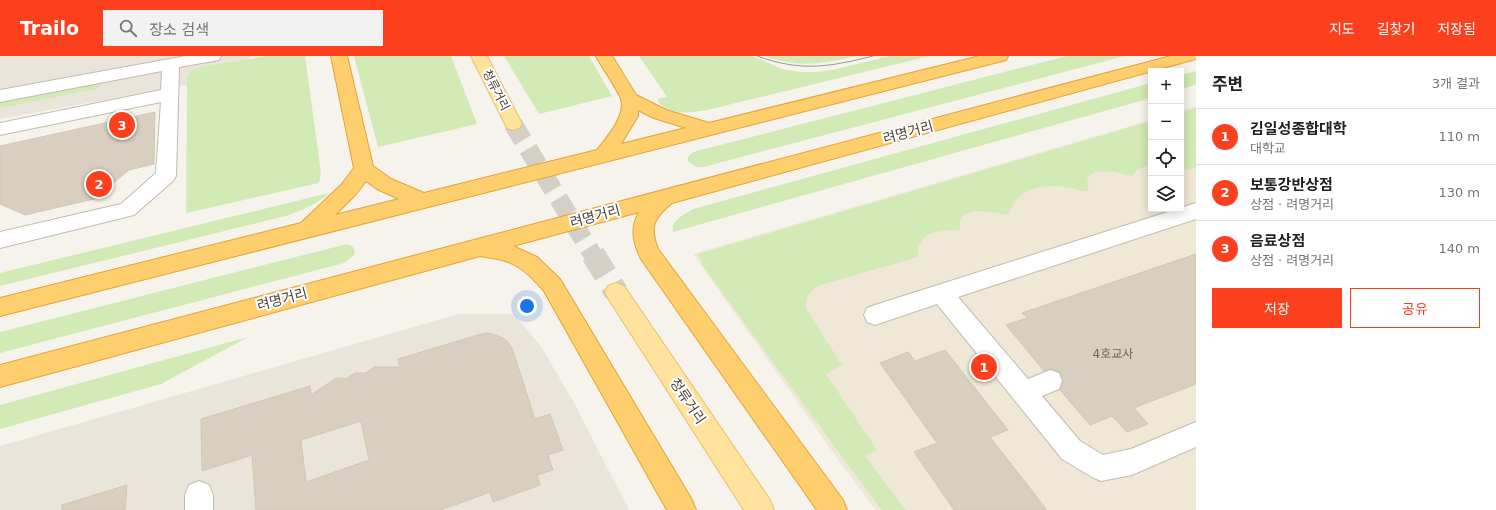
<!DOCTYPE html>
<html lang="ko">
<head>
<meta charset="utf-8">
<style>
  body { margin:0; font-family:"DejaVu Sans","Noto Sans KR",sans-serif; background:#f2f2f2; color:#222 }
  .controls { position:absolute; right:12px; top:12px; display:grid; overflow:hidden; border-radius:0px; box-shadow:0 2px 10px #0003 }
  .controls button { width:36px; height:36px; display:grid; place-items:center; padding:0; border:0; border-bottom:1px solid #e0e0e0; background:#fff; color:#222; font:20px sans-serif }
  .you { position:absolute; left:527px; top:250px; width:14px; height:14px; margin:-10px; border:3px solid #fff; border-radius:50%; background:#1a73e8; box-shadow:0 0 0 6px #1a73e833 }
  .badge { display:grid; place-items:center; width:26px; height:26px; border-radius:50%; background:#fc3f1d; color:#fff; font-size:13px; font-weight:700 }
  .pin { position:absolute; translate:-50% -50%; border:2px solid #fff; box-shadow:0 1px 4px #0006 }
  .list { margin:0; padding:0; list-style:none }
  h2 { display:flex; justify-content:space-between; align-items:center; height:52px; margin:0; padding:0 16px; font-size:17px }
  h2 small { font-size:13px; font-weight:400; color:#767676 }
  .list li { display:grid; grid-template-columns:26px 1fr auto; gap:12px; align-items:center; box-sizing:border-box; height:56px; padding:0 16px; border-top:1px solid #e0e0e0 }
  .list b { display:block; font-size:15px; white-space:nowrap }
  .list p { margin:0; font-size:13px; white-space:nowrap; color:#767676 }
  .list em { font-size:13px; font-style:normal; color:#767676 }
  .actions { display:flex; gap:8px; padding:12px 16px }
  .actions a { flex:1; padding:9px 0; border:1px solid #fc3f1d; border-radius:0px; text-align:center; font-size:14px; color:#fc3f1d }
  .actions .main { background:#fc3f1d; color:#fff }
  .icon { flex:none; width:22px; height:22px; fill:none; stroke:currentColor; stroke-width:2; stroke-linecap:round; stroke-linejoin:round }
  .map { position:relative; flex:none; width:1196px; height:454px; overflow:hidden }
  header { display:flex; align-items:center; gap:24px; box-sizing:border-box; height:56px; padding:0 20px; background:#fc3f1d; color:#fff }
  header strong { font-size:19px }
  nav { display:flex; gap:22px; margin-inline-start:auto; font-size:14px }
  .search { width:280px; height:36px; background:#f2f2f2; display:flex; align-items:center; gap:10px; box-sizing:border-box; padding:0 14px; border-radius:0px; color:#767676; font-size:15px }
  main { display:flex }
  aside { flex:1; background:#fff }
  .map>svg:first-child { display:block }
  .residential { fill:#eae5da }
  .education { fill:#efe8d6 }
  .green { fill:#d2eab5 }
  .building { fill:#d8cfc1; stroke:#d3c7b4; fill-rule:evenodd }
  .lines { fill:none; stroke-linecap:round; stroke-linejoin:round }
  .major-tunnel-far1 { stroke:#d4d0c8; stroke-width:19; stroke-dasharray:19 10; stroke-linecap:butt }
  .major-tunnel { stroke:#d4d0c8; stroke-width:24; stroke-dasharray:24 12; stroke-linecap:butt }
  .minor-casing { stroke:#c2bbae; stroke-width:2 }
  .major-casing { stroke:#e6c16a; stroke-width:2 }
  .highway-casing { stroke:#e0a43c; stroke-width:2 }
  .minor { fill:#fff; fill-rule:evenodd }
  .major { fill:#ffe39c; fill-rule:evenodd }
  .highway { fill:#ffcf6e; fill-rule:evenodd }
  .tram { stroke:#9a9a9a; stroke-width:1 }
  .labels { text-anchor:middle; stroke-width:4; stroke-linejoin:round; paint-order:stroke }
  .far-street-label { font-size:12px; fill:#4b4439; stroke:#fff }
  .number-label { font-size:12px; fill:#6e675b }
  .street-label { font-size:14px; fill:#4b4439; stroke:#fff }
</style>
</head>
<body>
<header>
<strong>Trailo</strong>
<div class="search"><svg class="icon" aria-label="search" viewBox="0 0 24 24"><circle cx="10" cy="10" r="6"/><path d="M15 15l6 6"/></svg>장소 검색</div>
<nav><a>지도</a><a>길찾기</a><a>저장됨</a></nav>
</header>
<main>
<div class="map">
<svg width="1196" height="454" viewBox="0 0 1196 454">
  <rect width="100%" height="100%" fill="#f6f3ec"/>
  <g class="residential">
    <path d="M0 0H251L231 21 0 63Z"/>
    <path d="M459 258H514L540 289 572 343 629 454H0V390Z"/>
  </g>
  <path class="education" d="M1196 50V454H876L844 412 693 198 1151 64V153H1181V55Z"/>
  <g class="green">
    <path d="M268 0H305L321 117 319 127 186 157 187 21 191 15 201 11Z"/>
    <path d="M354 0H451L477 68 378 91Z"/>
    <path d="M504 0H589L612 40 539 58Z"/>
    <path d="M639 0H752L782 13 800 16H816L832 14 890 0H930L707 54C692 57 664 60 657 43L667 41Z"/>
    <path d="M765 0H856C823 8 798 12 765 0Z"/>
    <path d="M1067 0H1125L703 111H697L688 106C687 101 689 99 693 96Z"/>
    <path d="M1196 15V29L1181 33V19Z"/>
    <path d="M96 27 101 29 96 33 0 52V46Z"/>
    <path d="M1151 27V42L673 176V168L680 161 693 153Z"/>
    <path d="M1196 52V112L1183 114H1181V57Z"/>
    <path d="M1151 65V109L1138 113 1132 120C1117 116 1079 106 1089 135 1081 136 1074 132 1067 131 1042 128 1016 131 1009 159 994 157 955 145 960 175 942 172 915 176 918 201L820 229C809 235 804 242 807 254L842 309 826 318 877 394 865 400 906 454H882L848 409 703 210 698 198Z"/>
    <path d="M329 137C316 149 302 154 286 160L0 230V217Z"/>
    <path d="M347 188 352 190 355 194 354 199 344 207 0 297V276Z"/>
    <path d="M248 281 161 328 0 373V349Z"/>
  </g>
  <g class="building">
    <path d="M155 56 154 108 129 114 94 143 25 159 0 148V90Z"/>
    <path d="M1196 198V328L1134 352 1148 368 1127 376 1112 360 1090 369 1060 334 1063 326 1060 316 1050 313 1044 315 1006 269 1027 262 1022 257Z"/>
    <path d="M489 277 503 282 508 286 512 292 535 363 550 358 563 394 548 399 553 414 537 419 540 429 493 446 490 436 441 454H256L252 399 202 415 201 363 310 330 311 339 336 322 346 323 355 317H366L374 311H400L398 303 481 278ZM361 365 369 404 306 426 301 384Z"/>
    <path d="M945 294 1008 374 990 381 1047 454H954L914 396 937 387 880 307 908 296 915 305Z"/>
    <path d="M127 429 125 454H62V449Z"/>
  </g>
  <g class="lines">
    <path class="major-tunnel-far1" d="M513 68 593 199"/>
    <path class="major-tunnel" d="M593 198 616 236"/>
    <g class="minor-casing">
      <g id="minor">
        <path d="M186 0H221L219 4 179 11 176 120 173 125 134 159 0 192V176L121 148 156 117 161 46 0 79V67L161 34 162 15 0 46V34Z"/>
        <path d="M1196 147V163L958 241 1028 323 1050 314 1059 317 1062 325 1059 333 1042 340 1080 385 1103 399 1131 393 1196 366V391L1132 419 1101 425 1092 421 1062 403 937 248 875 269 867 266 864 259 867 252 875 249Z"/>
        <path d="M199 425 209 429 213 439V454H185V439L189 429Z"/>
      </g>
    </g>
    <g class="major-casing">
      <g id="major">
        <path d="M471 0H487L522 68 519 72 513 74 507 72Z"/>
        <path d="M616 227 624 230 770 444 774 454H744L608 242 605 236 608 230Z"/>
      </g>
    </g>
    <g class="highway-casing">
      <g id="highway">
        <path d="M331 0H347L373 110 391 123 424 137 597 94C607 81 626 60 621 43 618 34 601 10 596 0H612L636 39 666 54 709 67 980 0H1008L1006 4 0 260V242L301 167 342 128 354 112ZM638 54 654 62 686 72 621 88 638 60ZM366 125 377 133 399 143 335 159 356 138Z"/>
        <path d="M1171 0H1196V3L672 147C654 162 649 170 658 193L843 444 847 454H817L641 203C633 187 630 172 639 156L513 190 537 201 560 223 692 444 696 454H667L544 235C533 223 521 209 505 205 497 202 488 202 480 200L0 331V309Z"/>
      </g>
    </g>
    <use href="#minor" class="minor"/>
    <use href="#major" class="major"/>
    <use href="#highway" class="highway"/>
    <path class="tram" d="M757 0C801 16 829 11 873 0"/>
  </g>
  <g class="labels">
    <g class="far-street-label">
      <text transform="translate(496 34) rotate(63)" y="4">청류거리</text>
    </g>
    <g class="number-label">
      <text x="1113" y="302">4호교사</text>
    </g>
    <g class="street-label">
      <text transform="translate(908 76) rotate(-15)" y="5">려명거리</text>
      <text transform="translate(595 160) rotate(-15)" y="5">려명거리</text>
      <text transform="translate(282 243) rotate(-15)" y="5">려명거리</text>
      <text transform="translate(688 345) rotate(56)" y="5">청류거리</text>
    </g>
  </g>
</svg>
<div class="controls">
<button>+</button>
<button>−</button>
<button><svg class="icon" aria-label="locate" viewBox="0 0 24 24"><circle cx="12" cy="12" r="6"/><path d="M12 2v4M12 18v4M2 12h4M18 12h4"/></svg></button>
<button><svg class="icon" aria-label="layers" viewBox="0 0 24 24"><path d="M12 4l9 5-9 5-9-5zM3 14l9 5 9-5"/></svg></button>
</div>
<div class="you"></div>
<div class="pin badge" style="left:984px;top:311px">1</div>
<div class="pin badge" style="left:99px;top:128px">2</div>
<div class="pin badge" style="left:122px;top:69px">3</div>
</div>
<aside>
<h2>주변<small>3개 결과</small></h2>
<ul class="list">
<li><span class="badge">1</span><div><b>김일성종합대학</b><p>대학교</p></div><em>110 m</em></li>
<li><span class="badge">2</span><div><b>보통강반상점</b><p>상점 · 려명거리</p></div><em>130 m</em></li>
<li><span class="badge">3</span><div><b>음료상점</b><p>상점 · 려명거리</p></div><em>140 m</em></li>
</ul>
<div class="actions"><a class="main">저장</a><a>공유</a></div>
</aside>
</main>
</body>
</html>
